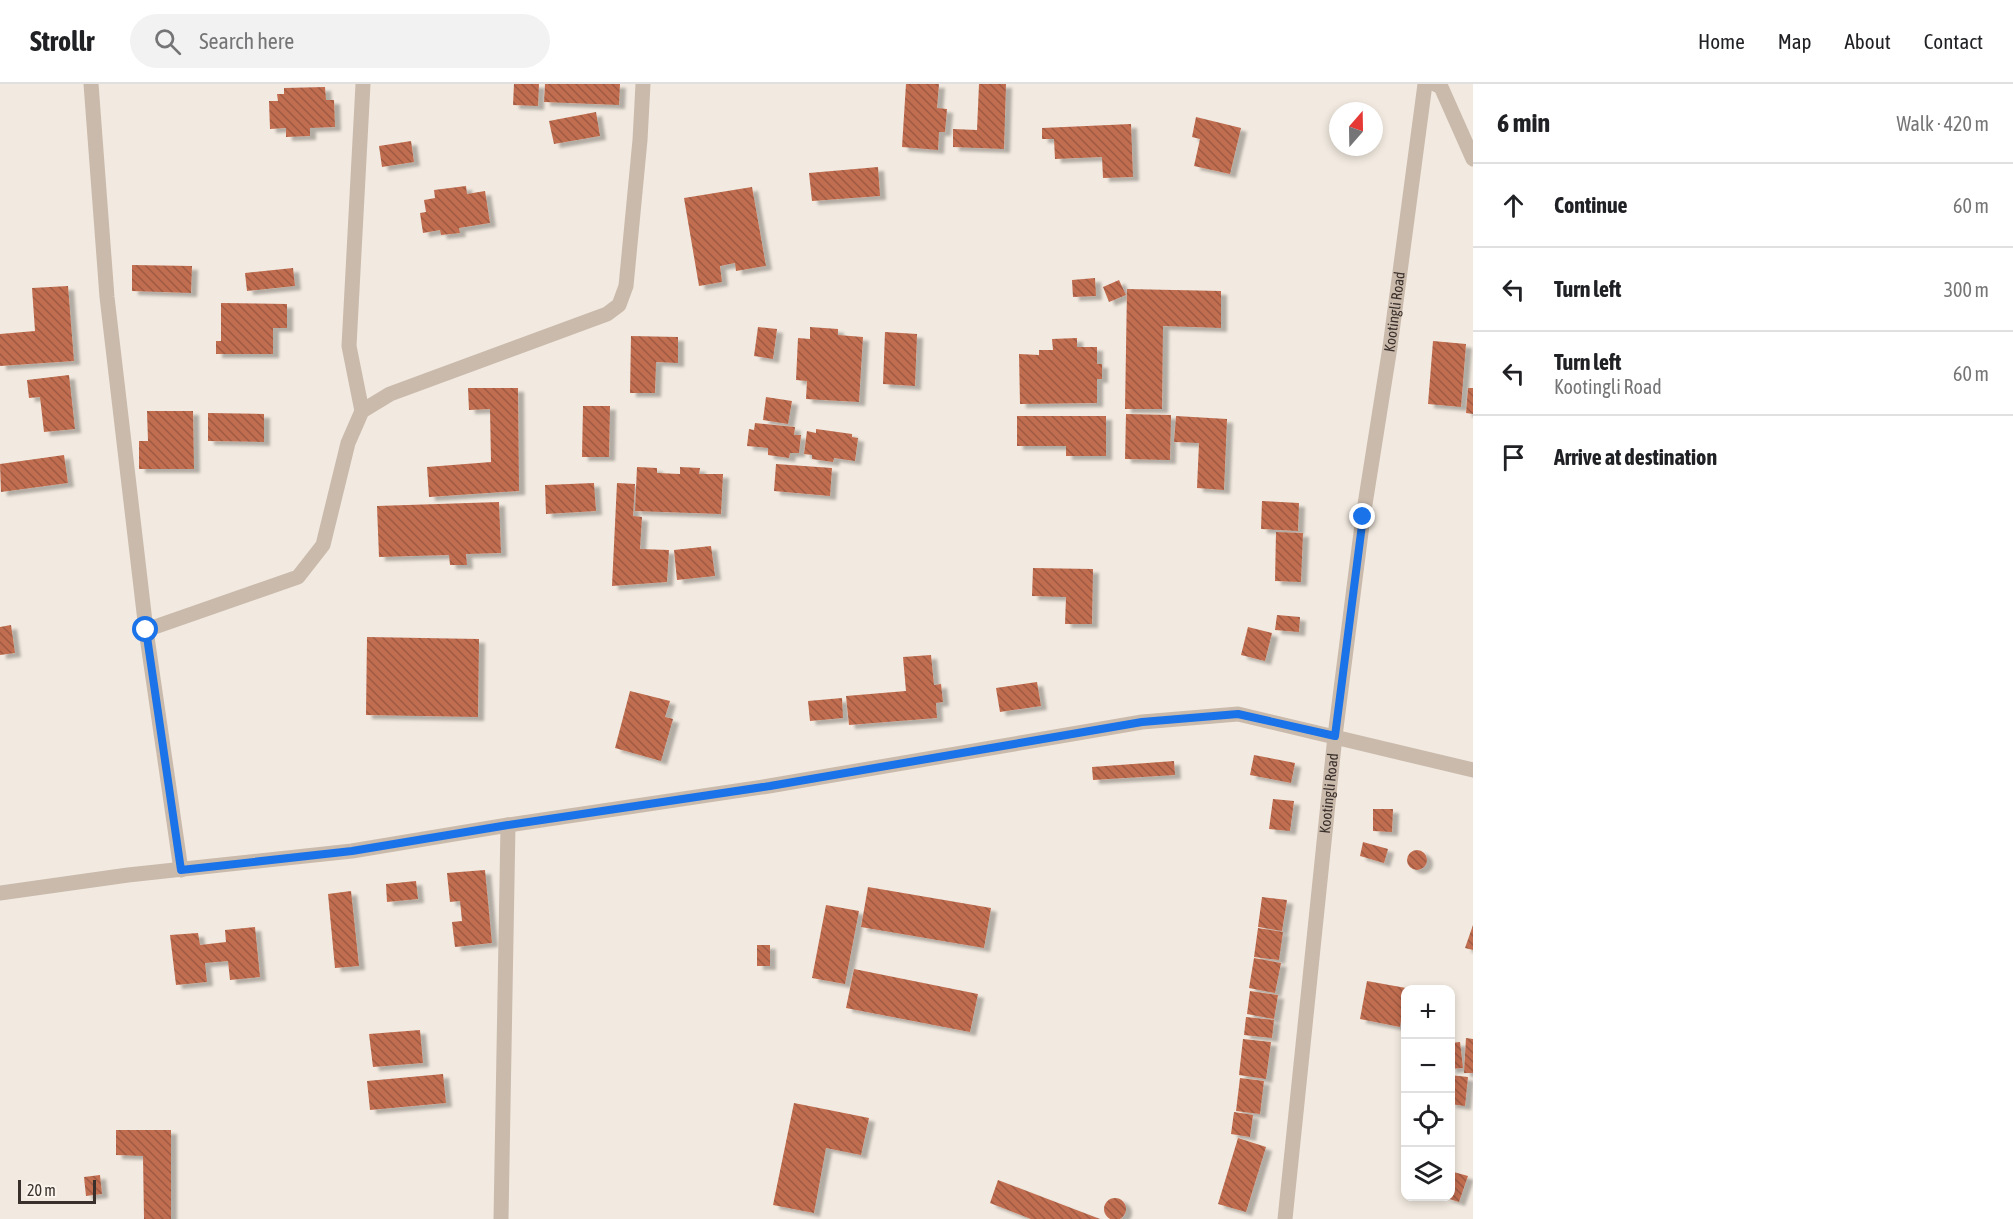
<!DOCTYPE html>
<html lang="en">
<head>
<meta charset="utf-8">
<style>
  body { margin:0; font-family:"Asap Condensed",sans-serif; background:#f2f2f2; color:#202124 }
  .controls { position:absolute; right:18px; bottom:18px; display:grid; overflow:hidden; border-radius:12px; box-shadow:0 3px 9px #0003 }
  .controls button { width:54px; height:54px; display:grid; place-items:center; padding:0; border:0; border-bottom:2px solid #e0e0e0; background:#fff; color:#202124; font:30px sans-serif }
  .compass { position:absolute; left:1329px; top:18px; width:54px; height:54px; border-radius:50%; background:#fff; box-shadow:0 3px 9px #0003; rotate:20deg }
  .scale { position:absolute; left:18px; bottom:15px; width:78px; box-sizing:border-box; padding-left:6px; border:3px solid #392f2b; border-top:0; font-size:16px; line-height:21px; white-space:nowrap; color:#392f2b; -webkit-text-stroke:4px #faf4ed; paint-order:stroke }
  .stop { position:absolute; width:18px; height:18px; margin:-14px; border:4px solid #1a73e8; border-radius:50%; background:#fff }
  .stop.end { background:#1a73e8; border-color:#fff; box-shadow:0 2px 6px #0008 }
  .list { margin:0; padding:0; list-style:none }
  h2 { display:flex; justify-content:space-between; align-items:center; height:78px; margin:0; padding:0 24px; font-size:26px }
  h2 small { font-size:20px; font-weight:400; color:#757577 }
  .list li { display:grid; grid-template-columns:39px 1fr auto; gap:18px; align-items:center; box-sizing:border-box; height:84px; padding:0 24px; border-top:2px solid #e0e0e0 }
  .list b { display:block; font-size:22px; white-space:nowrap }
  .list p { margin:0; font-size:20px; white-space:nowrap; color:#757577 }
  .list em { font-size:20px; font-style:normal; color:#757577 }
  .icon { flex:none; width:33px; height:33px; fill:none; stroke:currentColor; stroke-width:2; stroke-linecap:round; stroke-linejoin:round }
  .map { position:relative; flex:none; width:1473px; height:1135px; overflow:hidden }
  header { display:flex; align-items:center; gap:36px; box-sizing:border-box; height:84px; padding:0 30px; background:#fff; border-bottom:2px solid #e0e0e0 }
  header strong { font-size:28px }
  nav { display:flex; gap:33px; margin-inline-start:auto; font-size:21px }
  .search { width:420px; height:54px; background:#f2f2f2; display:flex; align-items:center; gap:15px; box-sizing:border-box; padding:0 21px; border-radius:33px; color:#757577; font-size:22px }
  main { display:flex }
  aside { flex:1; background:#fff }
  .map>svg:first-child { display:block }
  .building { fill:url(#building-back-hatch); filter:url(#shadow) }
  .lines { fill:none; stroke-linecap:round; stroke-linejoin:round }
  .minor { stroke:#cabaac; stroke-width:15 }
  .route { stroke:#1a73e8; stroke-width:8 }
  .labels { text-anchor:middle; stroke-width:6; stroke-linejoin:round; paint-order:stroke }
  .street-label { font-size:15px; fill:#392f2b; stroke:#faf4ed }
</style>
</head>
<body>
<header>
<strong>Strollr</strong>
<div class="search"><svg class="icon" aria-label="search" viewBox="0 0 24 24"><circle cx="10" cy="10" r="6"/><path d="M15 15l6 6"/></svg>Search here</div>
<nav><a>Home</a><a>Map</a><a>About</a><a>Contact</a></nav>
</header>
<main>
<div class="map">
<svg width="1473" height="1135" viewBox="0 0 1473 1135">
  <defs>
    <pattern id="building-back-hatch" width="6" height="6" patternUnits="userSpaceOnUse" patternTransform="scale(1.5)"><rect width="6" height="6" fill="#c16d4f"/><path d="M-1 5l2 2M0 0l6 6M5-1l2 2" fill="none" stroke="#9e5a42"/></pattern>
    <filter id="shadow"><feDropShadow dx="6" dy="4" stdDeviation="1.5" flood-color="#0004"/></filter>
  </defs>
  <rect width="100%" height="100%" fill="#f2eae0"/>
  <g class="building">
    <path d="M514 0H539L538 22 513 21Z"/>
    <path d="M545 0H620L619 21 544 18Z"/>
    <path d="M906 0H939L937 24 947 25 945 48H939L938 66 902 63Z"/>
    <path d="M979 0H1006L1004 65 953 63V45L977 46Z"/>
    <path d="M325 3 326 16H334L335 43 310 44V52L286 53V44L270 45 269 17H278L277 10H284V4Z"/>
    <path d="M596 28 600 52 554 60 549 37Z"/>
    <path d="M1196 33 1241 44 1230 90 1194 82 1200 55 1192 53Z"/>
    <path d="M1131 40 1133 93 1103 94 1102 73 1055 75 1054 55H1042V44Z"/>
    <path d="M411 57 414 78 382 83 379 62Z"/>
    <path d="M878 83 880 112 812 117 809 89Z"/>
    <path d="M466 102 467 110 485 107 490 139 459 144 460 149 441 151 440 146 423 149 420 129 426 128 424 116 435 114 434 106Z"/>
    <path d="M752 103 766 182 736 187 735 179 720 182 722 198 699 202 684 114Z"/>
    <path d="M132 181 192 182 191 209 132 207Z"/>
    <path d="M293 184 295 202 247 207 245 189Z"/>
    <path d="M1095 194 1096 212 1073 213 1072 196Z"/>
    <path d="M1119 196 1126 211 1109 218 1103 203Z"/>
    <path d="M68 202 74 277 0 282V250L35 247 32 204Z"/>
    <path d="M1127 205 1221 207V244L1163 242 1162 325H1125Z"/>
    <path d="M221 219 287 220V244H273V270H216V257H221Z"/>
    <path d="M758 243 777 245 773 275 754 272Z"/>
    <path d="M810 243 838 245V251L863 253 859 318 806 315 807 297 796 296 798 254 810 255Z"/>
    <path d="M885 248 917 250 915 302 883 300Z"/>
    <path d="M631 252 678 253V279L656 278 655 309H630Z"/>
    <path d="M1077 254V263H1097V280H1102V295H1097V319L1020 320 1019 270 1039 271V266H1053L1052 255Z"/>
    <path d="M1433 257 1466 260 1461 323 1428 320Z"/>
    <path d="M69 291 75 345 44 348 40 313 29 314 27 296Z"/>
    <path d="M468 304H518L519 407 429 413 427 383 491 378 490 325 469 326Z"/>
    <path d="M1468 304H1473V330L1466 329Z"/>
    <path d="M766 313 792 317 788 340 763 336Z"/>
    <path d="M583 322H610L609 373H582Z"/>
    <path d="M147 327H193L194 385H139V357H148Z"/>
    <path d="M208 329 264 330V358L208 357Z"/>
    <path d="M1126 330 1171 331 1170 376 1125 375Z"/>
    <path d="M1017 332H1106V372H1066V362H1017Z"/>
    <path d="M1176 332 1227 335 1224 406 1197 404 1199 359 1174 358Z"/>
    <path d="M755 339 795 343 794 351H801L799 369H790L789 374 768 371V364L747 362 749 345 754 346Z"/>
    <path d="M816 345 852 350V353L858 354 855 377 834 374 833 378 812 375V371L804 370 807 347 816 349Z"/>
    <path d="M64 371 68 399 1 408 0 380Z"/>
    <path d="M776 380 832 384 830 412 774 407Z"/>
    <path d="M637 383 657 384V389L680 390V383L700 384 699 390H723L721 430 635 427Z"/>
    <path d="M594 399 596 427 546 430 545 401Z"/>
    <path d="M617 399 635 400 633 432 642 433 640 465 669 466 667 498 612 502Z"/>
    <path d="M1262 417 1299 419 1298 447 1261 445Z"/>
    <path d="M499 418 501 469 466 470 467 481H450L449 471 379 473 377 422Z"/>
    <path d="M1276 448 1303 449 1301 498 1275 497Z"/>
    <path d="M711 462 715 492 677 496 674 466Z"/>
    <path d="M1033 484 1093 485 1092 540H1065L1066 513 1032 512Z"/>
    <path d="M1277 531 1300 533 1299 548 1275 546Z"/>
    <path d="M11 541 15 569 0 571V543Z"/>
    <path d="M1248 543 1272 549 1265 577 1241 571Z"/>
    <path d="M367 553 479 555 478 633 366 631Z"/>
    <path d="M931 571 934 601 941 600 943 618 936 619 937 634 849 641 846 612 906 607 903 573Z"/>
    <path d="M1037 598 1041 622 1000 628 996 604Z"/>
    <path d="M630 607 670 617 665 633 673 635 661 677 615 664Z"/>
    <path d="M842 614 843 634 810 637 808 617Z"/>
    <path d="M1254 671 1295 679 1291 699 1250 691Z"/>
    <path d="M1174 677 1175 691 1093 696 1092 683Z"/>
    <path d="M1273 715 1294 717 1290 747 1269 745Z"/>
    <path d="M1373 725H1393L1392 748 1373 747Z"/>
    <path d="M1363 758 1388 765 1384 779 1360 772Z"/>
    <circle cx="1417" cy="776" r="10"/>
    <path d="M485 786 492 859 455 863 452 838 462 837 460 817 450 818 447 789Z"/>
    <path d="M416 797 418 815 387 818 386 800Z"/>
    <path d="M868 803 991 824 984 864 861 843Z"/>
    <path d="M351 807 359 882 335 884 328 810Z"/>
    <path d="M1262 813 1287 816 1282 847 1258 843Z"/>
    <path d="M826 821 859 827 845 900 812 894Z"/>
    <path d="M1473 841V866L1465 864Z"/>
    <path d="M255 843 260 893 230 896 228 877 205 879 207 898 176 901 170 851 198 849 200 861 226 858 225 846Z"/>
    <path d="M1258 844 1283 848 1279 876 1254 873Z"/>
    <rect x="757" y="861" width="13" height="21"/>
    <path d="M1254 874 1281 879 1275 909 1249 904Z"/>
    <path d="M854 885 978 910 970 948 846 924Z"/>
    <path d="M1367 897 1406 904 1400 943 1360 935Z"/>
    <path d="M1250 907 1278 911 1274 935 1247 930Z"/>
    <path d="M1246 933 1274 936 1272 954 1244 951Z"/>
    <path d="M420 946 423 979 373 983 369 950Z"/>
    <path d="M1466 954 1473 955V989H1464Z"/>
    <path d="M1243 955 1271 958 1266 995 1239 991Z"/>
    <path d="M1460 958 1463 984 1450 985V959Z"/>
    <path d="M443 990 446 1019 370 1026 367 997Z"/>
    <path d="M1450 991 1468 993 1465 1022 1450 1020Z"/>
    <path d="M1240 994 1264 997 1260 1030 1236 1027Z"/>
    <path d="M794 1019 869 1034 861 1071 826 1064 814 1129 773 1121Z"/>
    <path d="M1234 1028 1253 1031 1250 1053 1231 1050Z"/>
    <path d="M116 1046H171V1135H144L143 1072 116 1071Z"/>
    <path d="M1238 1054 1266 1063 1246 1128 1218 1120Z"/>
    <path d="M1450 1087 1468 1092 1459 1118 1443 1113 1450 1112Z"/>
    <path d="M100 1091 102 1110 86 1112 84 1093Z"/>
    <path d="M998 1096 1100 1135H1031L990 1119Z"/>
    <circle cx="1115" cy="1125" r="11"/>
  </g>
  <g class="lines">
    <g class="minor">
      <path d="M91 0 107 213 146 546 181 786"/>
      <path d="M1435 0 1441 3 1473 75"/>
      <path d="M362 327 349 262 363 0"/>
      <path d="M146 546 298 493 323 461 348 359 362 327 390 310 607 230 619 221 626 202 640 56 643 0"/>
      <path d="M0 809 128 791 352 767 508 741 769 702 1142 638 1238 630 1473 686"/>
      <path d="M501 1135 508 741"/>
      <path id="s1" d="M1285 1135 1335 652 1363 433 1390 263 1425 0"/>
    </g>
  </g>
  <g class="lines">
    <path class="route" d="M146 546 181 786 352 767 508 741 770 702 1142 638 1238 630 1335 652 1363 433"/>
  </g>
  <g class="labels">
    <g class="street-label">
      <text dy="5" stroke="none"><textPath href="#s1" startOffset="914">Kootingli Road</textPath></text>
      <text dy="5" stroke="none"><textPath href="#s1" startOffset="428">Kootingli Road</textPath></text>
    </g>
  </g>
</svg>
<div class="controls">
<button>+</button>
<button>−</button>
<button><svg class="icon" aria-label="locate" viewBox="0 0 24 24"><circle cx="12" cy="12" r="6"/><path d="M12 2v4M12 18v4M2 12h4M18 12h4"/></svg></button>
<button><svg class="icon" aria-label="layers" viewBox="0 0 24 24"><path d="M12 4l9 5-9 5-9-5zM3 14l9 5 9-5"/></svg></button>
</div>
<svg class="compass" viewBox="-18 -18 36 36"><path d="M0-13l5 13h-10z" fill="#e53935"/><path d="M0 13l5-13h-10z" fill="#757577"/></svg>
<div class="scale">20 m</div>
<div class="stop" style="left:146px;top:546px"></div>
<div class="stop end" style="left:1363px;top:433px"></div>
</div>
<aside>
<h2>6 min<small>Walk · 420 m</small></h2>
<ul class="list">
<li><svg class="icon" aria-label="ahead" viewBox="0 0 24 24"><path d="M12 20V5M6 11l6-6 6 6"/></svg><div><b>Continue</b></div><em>60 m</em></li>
<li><svg class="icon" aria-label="left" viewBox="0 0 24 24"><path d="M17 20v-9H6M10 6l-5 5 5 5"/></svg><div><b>Turn left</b></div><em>300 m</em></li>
<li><svg class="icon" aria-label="left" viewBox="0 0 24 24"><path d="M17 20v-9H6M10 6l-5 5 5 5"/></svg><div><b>Turn left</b><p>Kootingli Road</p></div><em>60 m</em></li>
<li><svg class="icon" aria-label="arrive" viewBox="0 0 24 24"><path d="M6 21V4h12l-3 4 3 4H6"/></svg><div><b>Arrive at destination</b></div></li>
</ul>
</aside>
</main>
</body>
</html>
